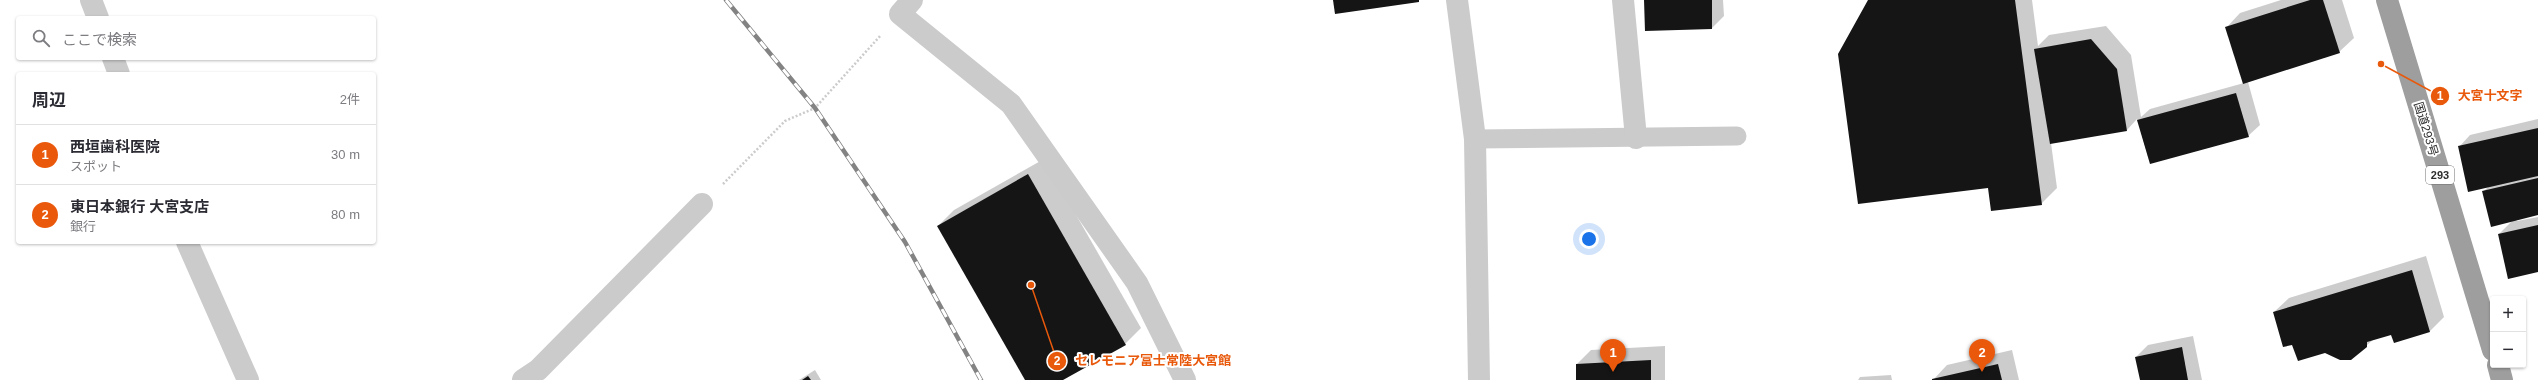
<!DOCTYPE html>
<html lang="ja">
<head>
<meta charset="utf-8">
<style>
  body { margin:0; font-family:Helvetica,"Noto Sans JP",sans-serif; background:#f7f7f7; color:#2b2b33 }
  .controls { position:absolute; right:12px; bottom:12px; display:grid; overflow:hidden; border-radius:4px; box-shadow:0 1px 3px #0004 }
  .controls button { width:36px; height:36px; display:grid; place-items:center; padding:0; border:0; border-bottom:1px solid #e1e1e2; background:#fff; color:#2b2b33; font:20px sans-serif }
  .you { position:absolute; left:1589px; top:239px; width:14px; height:14px; margin:-10px; border:3px solid #fff; border-radius:50%; background:#1a73e8; box-shadow:0 0 0 6px #1a73e833 }
  .badge { display:grid; place-items:center; width:26px; height:26px; border-radius:50%; background:#ea580c; color:#fff; font-size:13px; font-weight:700 }
  .pin { position:absolute; translate:-50% -33px; filter:drop-shadow(0 1px 2px #0008) }
  .pin::after { content:''; position:absolute; top:21px; width:14px; height:12px; background:inherit; clip-path:polygon(0 0,100% 0,50% 100%) }
  .list { margin:0; padding:0; list-style:none }
  h2 { display:flex; justify-content:space-between; align-items:center; height:52px; margin:0; padding:0 16px; font-size:17px }
  h2 small { font-size:13px; font-weight:400; color:#7c7c81 }
  .list li { display:grid; grid-template-columns:26px 1fr auto; gap:12px; align-items:center; box-sizing:border-box; height:60px; padding:0 16px; border-top:1px solid #e1e1e2 }
  .list b { display:block; font-size:15px; white-space:nowrap }
  .list p { margin:0; font-size:13px; white-space:nowrap; color:#7c7c81 }
  .list em { font-size:13px; font-style:normal; color:#7c7c81 }
  .icon { flex:none; width:22px; height:22px; fill:none; stroke:currentColor; stroke-width:2; stroke-linecap:round; stroke-linejoin:round }
  .map { position:relative; flex:none; width:2538px; height:380px; overflow:hidden }
  .search { position:absolute; background:#fff; box-shadow:0 1px 3px #0004; left:16px; top:16px; width:360px; height:44px; display:flex; align-items:center; gap:10px; box-sizing:border-box; padding:0 14px; border-radius:4px; color:#7c7c81; font-size:15px }
  .panel { position:absolute; background:#fff; box-shadow:0 1px 3px #0004; left:16px; top:72px; width:360px; height:172px; border-radius:4px }
  .map>svg:first-child { display:block }
  .shadow { fill:#0003 }
  .building { fill:#151515 }
  .lines { fill:none; stroke-linecap:round; stroke-linejoin:round }
  .path { stroke:#cbcbcb; stroke-width:2.5; stroke-dasharray:2 2; stroke-linecap:butt }
  .service { stroke:#cbcbcb; stroke-width:19 }
  .minor { stroke:#cbcbcb; stroke-width:22 }
  .trunk { stroke:#9e9e9e; stroke-width:22 }
  .rail-casing { stroke:#838383; stroke-width:4.5 }
  .rail { stroke:#fff; stroke-width:3; stroke-dasharray:9; stroke-linecap:butt }
  .labels { text-anchor:middle; stroke-width:4; stroke-linejoin:round; paint-order:stroke }
  .shield { fill:#fff; stroke:#6d6d6d; stroke-width:1 }
  .shield-label { font-size:11px; font-weight:bold; fill:#2e2e2e }
  .street-label { font-size:12px; fill:#2e2e2e; stroke:#fff }
  .leader { fill:none; stroke:#e8590c; stroke-width:1.5 }
  .callout-dot { fill:#e8590c; stroke:#fff; stroke-width:1.5 }
  .mark-label { font-size:12px; text-anchor:middle; font-weight:bold; fill:#fff }
  .callout-label { font-size:13px; text-anchor:middle; font-weight:bold; fill:#e8590c; stroke:#fff; stroke-width:4; stroke-linejoin:round; paint-order:stroke }
</style>
</head>
<body>
<div class="map">
<svg width="2538" height="380" viewBox="0 0 2538 380">
  <rect width="100%" height="100%" fill="#fff"/>
  <g class="shadow">
    <path d="M1645 0H1723L1724 16 1712 28 1646 30Z"/>
    <path d="M1870 0H2032L2038 46 2049 35 2106 26 2131 55 2141 117 2150 109 2244 83 2226 28 2240 13 2281 0H2342L2354 38 2339 52 2248 82 2260 125 2248 136 2150 163 2137 119 2127 130 2051 143 2057 188 2041 204 1989 187Z"/>
    <path d="M2538 119V214L2516 220 2517 221 2538 217V271L2499 234 2513 220 2484 191 2488 187 2459 147 2470 135Z"/>
    <path d="M1044 159 1141 328 1125 344 1061 380H1026L938 226 954 210Z"/>
    <path d="M2426 256 2444 317 2430 331 2394 342 2392 334 2374 339 2366 346 2325 352 2293 343 2274 312 2289 298Z"/>
    <path d="M2193 336 2202 380H2141L2136 357 2148 345Z"/>
    <path d="M1665 346V380H1577V364L1591 350Z"/>
    <path d="M2012 350 2019 380H1933L1947 365Z"/>
    <path d="M815 370 821 380H799Z"/>
    <path d="M1891 375 1892 380H1858L1860 377Z"/>
  </g>
  <g class="building">
    <path d="M1333 0H1419V2L1335 14Z"/>
    <path d="M1644 0H1712V29L1645 31Z"/>
    <path d="M1868 0H2015L2042 205 1991 211 1988 188 1858 204 1838 54Z"/>
    <path d="M2310 0H2323L2340 53 2243 84 2225 27Z"/>
    <path d="M2091 39 2117 69 2127 131 2050 144 2034 49Z"/>
    <path d="M2236 93 2249 137 2150 164 2137 120Z"/>
    <path d="M2538 128V176L2468 192 2458 146Z"/>
    <path d="M1028 174 1126 345 1063 380H1025L937 226Z"/>
    <path d="M2538 178V215L2491 227 2482 191Z"/>
    <path d="M2538 225V272L2508 279 2498 234Z"/>
    <path d="M2412 270 2430 332 2394 343 2391 335 2367 342V347L2351 360H2340L2325 353 2298 361 2292 345 2283 347 2273 312Z"/>
    <path d="M2182 347 2188 380H2140L2135 357Z"/>
    <path d="M1651 360V380H1576V364Z"/>
    <path d="M1998 364 2002 380H1932V379Z"/>
    <path d="M808 376 811 380H802Z"/>
  </g>
  <g class="lines">
    <path class="path" d="M723 184 785 121 815 108 881 35"/>
    <path class="service" d="M1475 139 1737 136"/>
    <g class="minor">
      <path d="M91 0 98 18"/>
      <path d="M912 0 900 14 1011 104 1137 283 1185 380"/>
      <path d="M1457 0 1475 139 1479 380"/>
      <path d="M1623 0 1636 138"/>
      <path d="M113 58 119 74"/>
      <path d="M187 242 248 380"/>
      <path d="M523 380 538 370 702 204"/>
    </g>
    <g class="trunk">
      <path d="M2387 0 2493 350"/>
      <path d="M2498 365 2502 380"/>
    </g>
    <g class="rail-casing">
      <path id="rail" d="M726 0 815 108 905 242 981 380"/>
    </g>
    <use href="#rail" class="rail"/>
  </g>
  <g class="labels">
    <rect class="shield" x="2426" y="166" width="28" height="18" rx="3"/>
    <g class="shield-label">
      <text x="2440" y="179">293</text>
    </g>
    <g class="street-label">
      <text transform="translate(2426 129) rotate(73)" y="4">国道293号</text>
    </g>
  </g>
  <path class="leader" d="M2381 64L2440 96M1031 285L1057 361"/>
  <g class="callout-dot">
    <circle cx="2381" cy="64" r="4"/>
    <circle cx="1031" cy="285" r="4"/>
    <circle cx="2440" cy="96" r="10"/>
    <circle cx="1057" cy="361" r="10"/>
  </g>
  <g class="mark-label">
    <text x="2440" y="100">1</text>
    <text x="1057" y="365">2</text>
  </g>
  <g class="callout-label">
    <text x="2490" y="100">大宮十文字</text>
    <text x="1153" y="365">セレモニア富士常陸大宮館</text>
  </g>
</svg>
<div class="controls">
<button>+</button>
<button>−</button>
</div>
<div class="you"></div>
<div class="pin badge" style="left:1613px;top:372px">1</div>
<div class="pin badge" style="left:1982px;top:372px">2</div>
<div class="search"><svg class="icon" aria-label="search" viewBox="0 0 24 24"><circle cx="10" cy="10" r="6"/><path d="M15 15l6 6"/></svg>ここで検索</div>
<section class="panel">
<h2>周辺<small>2件</small></h2>
<ul class="list">
<li><span class="badge">1</span><div><b>西垣歯科医院</b><p>スポット</p></div><em>30 m</em></li>
<li><span class="badge">2</span><div><b>東日本銀行 大宮支店</b><p>銀行</p></div><em>80 m</em></li>
</ul>
</section>
</div>
</body>
</html>
